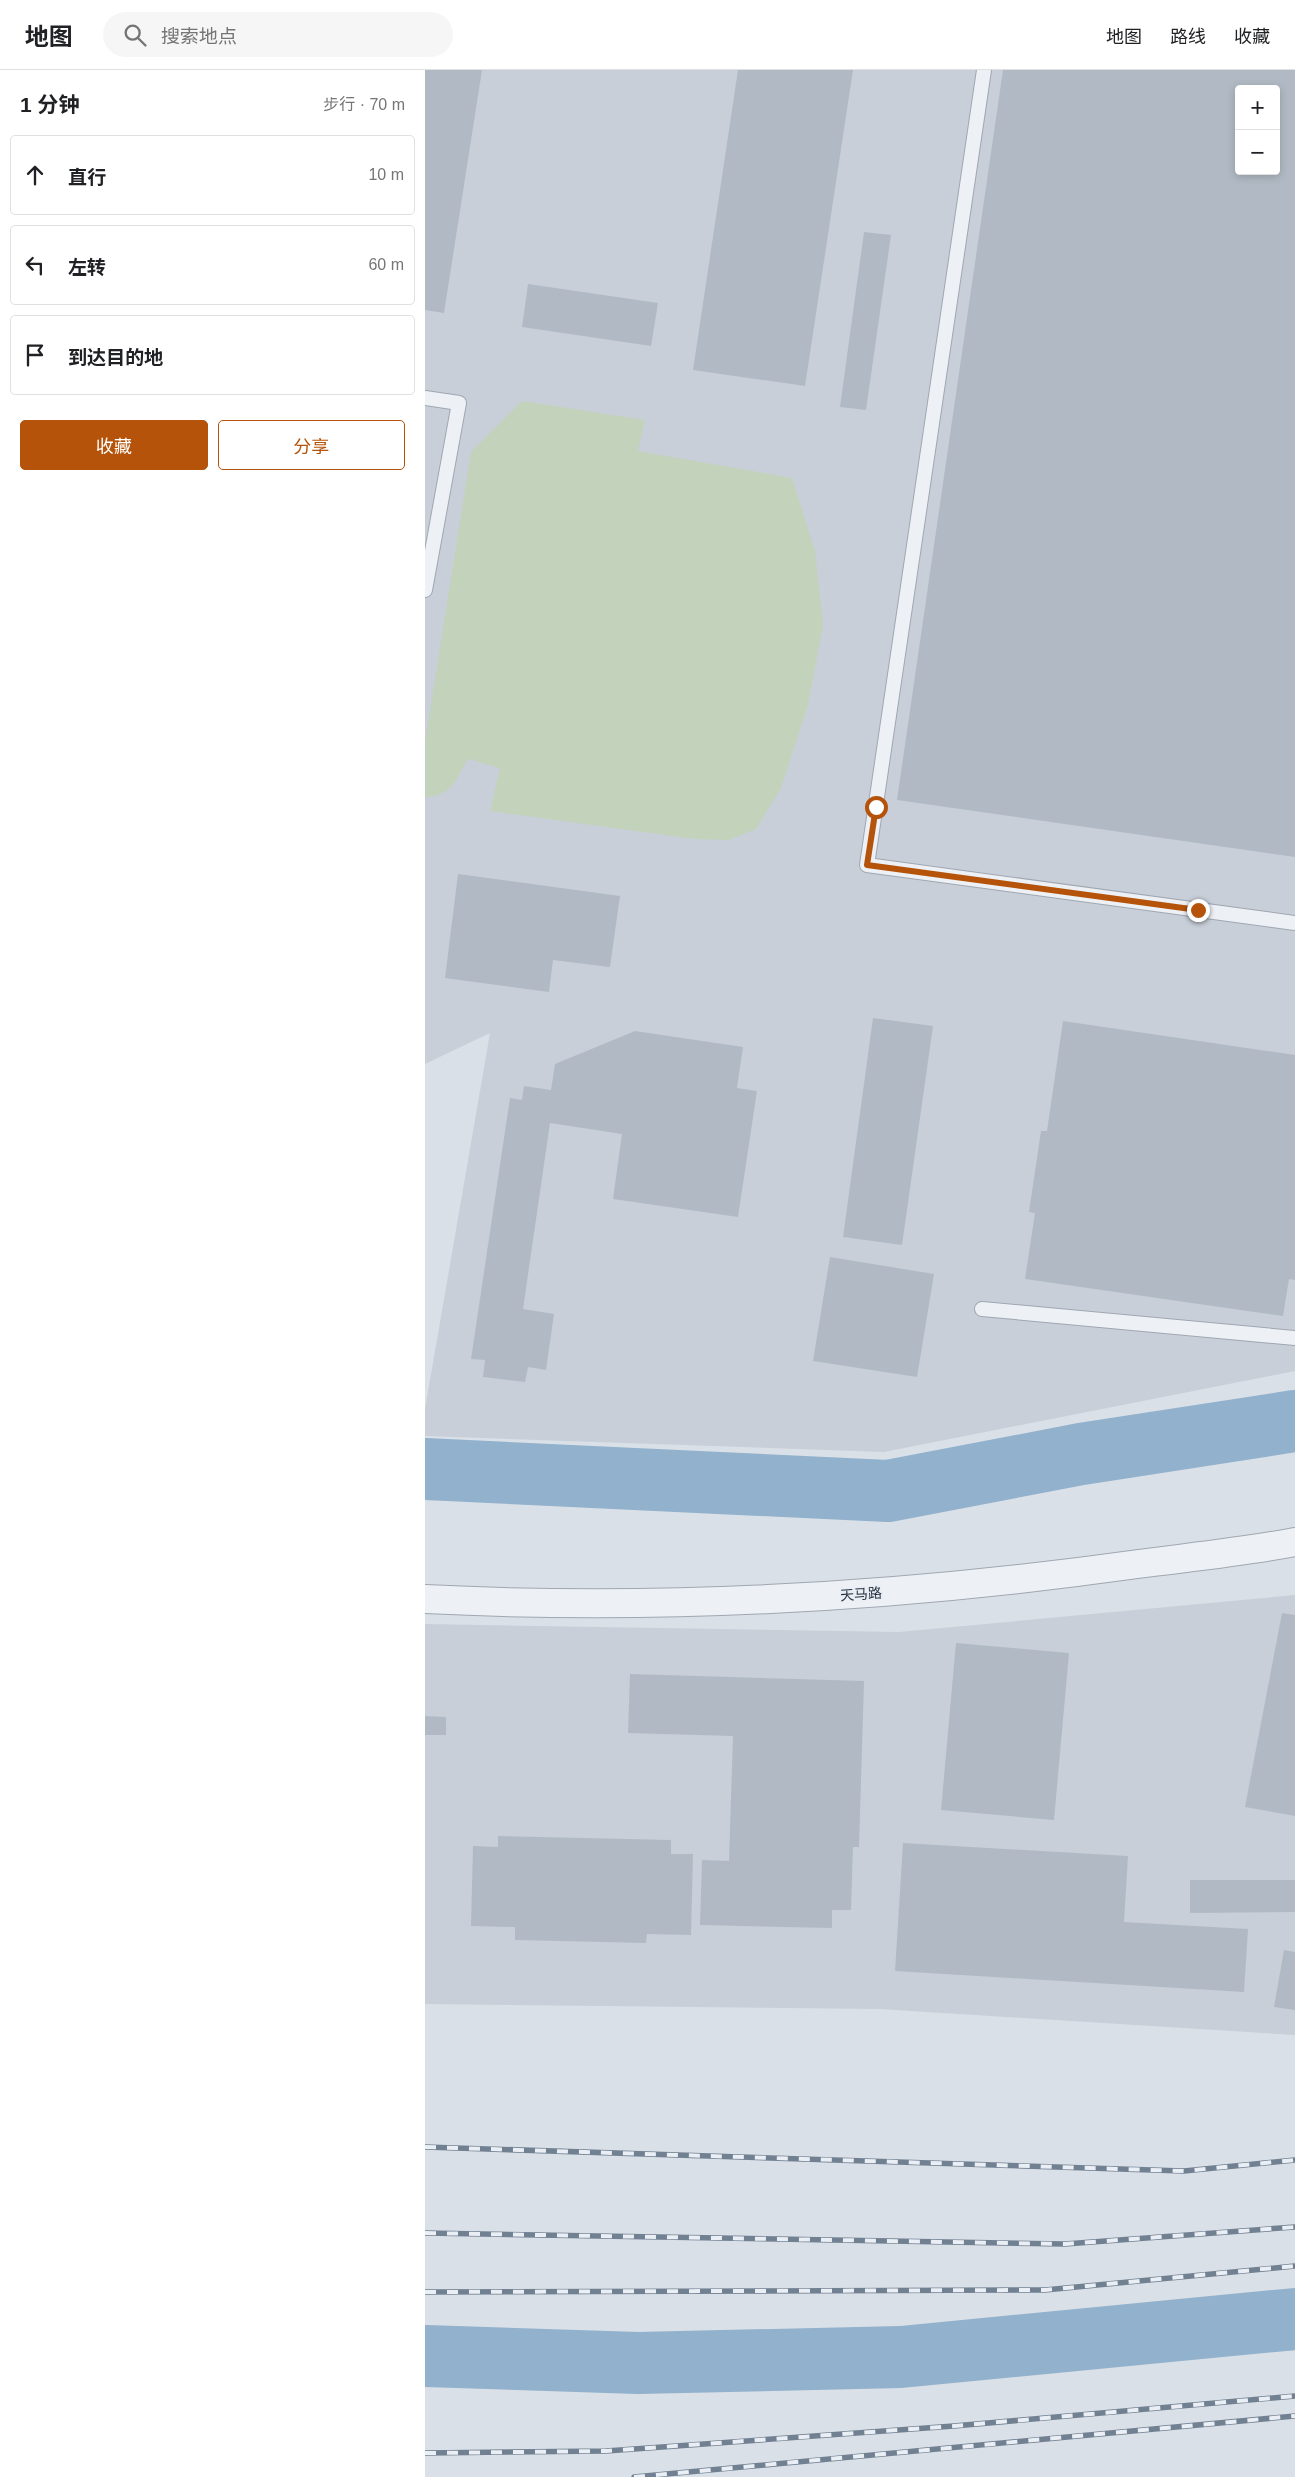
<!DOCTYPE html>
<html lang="zh">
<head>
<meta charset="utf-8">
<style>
  body { margin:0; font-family:Arial,"Noto Sans SC",sans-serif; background:#f6f6f6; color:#202124 }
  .controls { position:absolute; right:15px; top:15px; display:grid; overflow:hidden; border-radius:5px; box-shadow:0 2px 8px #0003 }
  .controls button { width:45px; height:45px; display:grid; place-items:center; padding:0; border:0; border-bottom:1px solid #e0e0e0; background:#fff; color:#202124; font:25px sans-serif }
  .stop { position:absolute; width:15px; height:15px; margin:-11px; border:4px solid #b45309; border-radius:50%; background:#fff }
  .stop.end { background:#b45309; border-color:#fff; box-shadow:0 1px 5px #0008 }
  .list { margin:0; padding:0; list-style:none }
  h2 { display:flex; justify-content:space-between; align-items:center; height:65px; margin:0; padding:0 20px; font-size:21px }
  h2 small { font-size:16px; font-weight:400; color:#757577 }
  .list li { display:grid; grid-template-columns:32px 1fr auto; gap:15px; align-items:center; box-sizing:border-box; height:80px; margin:0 10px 10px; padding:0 10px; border:1px solid #e0e0e0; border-radius:5px }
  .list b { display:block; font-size:19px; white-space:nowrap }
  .list em { font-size:16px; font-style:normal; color:#757577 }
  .actions { display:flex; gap:10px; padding:15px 20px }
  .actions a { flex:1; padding:11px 0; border:1px solid #b45309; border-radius:5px; text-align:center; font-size:18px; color:#b45309 }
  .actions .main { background:#b45309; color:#fff }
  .icon { flex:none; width:28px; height:28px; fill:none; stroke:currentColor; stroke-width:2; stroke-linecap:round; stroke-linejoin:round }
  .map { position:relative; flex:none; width:870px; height:2407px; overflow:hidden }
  header { display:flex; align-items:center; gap:30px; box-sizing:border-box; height:70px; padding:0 25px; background:#fff; border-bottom:1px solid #e0e0e0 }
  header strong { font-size:24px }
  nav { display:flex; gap:28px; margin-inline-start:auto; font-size:18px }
  .search { width:350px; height:45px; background:#f6f6f6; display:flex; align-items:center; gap:12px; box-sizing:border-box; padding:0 18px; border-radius:28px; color:#757577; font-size:19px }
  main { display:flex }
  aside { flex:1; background:#fff }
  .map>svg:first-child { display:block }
  .built { fill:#c8cfd9; fill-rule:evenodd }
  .green { fill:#c2d2bb }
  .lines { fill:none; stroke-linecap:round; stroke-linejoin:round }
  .river { stroke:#91b1cc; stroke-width:62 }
  .building { fill:#b1bac4; fill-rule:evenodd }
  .service-casing { stroke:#9fa7b1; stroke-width:16 }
  .tertiary-casing { stroke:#9fa7b1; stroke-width:30 }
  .service { stroke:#edf1f5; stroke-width:14 }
  .tertiary { stroke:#edf1f5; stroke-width:28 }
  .rail-casing { stroke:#728192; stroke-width:5.5 }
  .rail { stroke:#eaeff5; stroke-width:4; stroke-dasharray:11; stroke-linecap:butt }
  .route { stroke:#b45309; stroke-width:6 }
  .labels { text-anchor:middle; stroke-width:4; stroke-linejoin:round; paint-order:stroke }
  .street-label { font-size:14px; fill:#232f3e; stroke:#eaeff5 }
</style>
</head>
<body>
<header>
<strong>地图</strong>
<div class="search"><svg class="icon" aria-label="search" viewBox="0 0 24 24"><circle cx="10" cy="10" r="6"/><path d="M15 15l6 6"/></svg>搜索地点</div>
<nav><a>地图</a><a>路线</a><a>收藏</a></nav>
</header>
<main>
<aside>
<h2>1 分钟<small>步行 · 70 m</small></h2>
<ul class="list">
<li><svg class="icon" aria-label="ahead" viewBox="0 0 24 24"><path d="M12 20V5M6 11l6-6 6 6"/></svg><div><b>直行</b></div><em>10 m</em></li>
<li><svg class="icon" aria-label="left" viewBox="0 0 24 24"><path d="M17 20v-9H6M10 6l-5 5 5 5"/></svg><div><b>左转</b></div><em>60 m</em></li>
<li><svg class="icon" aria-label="arrive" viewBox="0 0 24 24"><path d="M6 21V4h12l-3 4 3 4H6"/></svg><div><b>到达目的地</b></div></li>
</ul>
<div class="actions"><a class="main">收藏</a><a>分享</a></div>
</aside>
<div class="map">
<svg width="870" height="2407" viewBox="0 0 870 2407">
  <rect width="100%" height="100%" fill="#dae0e7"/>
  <g class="built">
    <path d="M0 0H870V1301L459 1382 0 1366V1339L65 963 0 994ZM814 19H851V101H814Z"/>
    <path d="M870 1525V1965L454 1939 0 1934V1554L474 1562Z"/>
  </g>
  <path class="green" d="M97 331 220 350 213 381 367 408 390 481 398 555 383 635 356 718 331 759 304 770 269 769 65 741 75 698 43 689C29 711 29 725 0 727V672L46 382Z"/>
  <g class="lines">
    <g class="river">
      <path d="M0 1399 463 1421 656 1384 870 1351"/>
      <path d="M0 2286 213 2293 476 2287 870 2249"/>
    </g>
  </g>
  <g class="building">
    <path d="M0 0H57L19 243 0 240Z"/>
    <path d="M313 0H428L380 316 268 300Z"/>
    <path d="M578 0H870V787L472 730ZM814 19H851V101H814Z"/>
    <path d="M439 162 466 165 441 340 415 337Z"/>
    <path d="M103 214 233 233 226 276 97 257Z"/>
    <path d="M33 804 195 826 185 897 128 890 124 922 20 908Z"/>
    <path d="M448 948 508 956 477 1175 418 1167Z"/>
    <path d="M638 951 870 985V1210L864 1209 858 1246 600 1209 610 1143 604 1142 616 1061H622Z"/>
    <path d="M210 961 318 977 312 1018 332 1021 313 1147 188 1129 197 1064 125 1053 98 1239 129 1244 121 1300 103 1297 100 1312 58 1307 60 1290 46 1289 85 1028 97 1030 99 1016 126 1020 130 994Z"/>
    <path d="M405 1187 509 1204 492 1307 388 1291Z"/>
    <path d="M857 1543 870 1545V1746L820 1737Z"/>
    <path d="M531 1573 644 1583 629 1750 516 1740Z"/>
    <path d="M205 1604 439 1611 434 1777H428L426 1840H407V1858L275 1855 277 1790 304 1791 308 1666 203 1663Z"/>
    <path d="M0 1646 21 1647V1665H0Z"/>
    <path d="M73 1766 246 1770V1784H268L266 1865 222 1864 221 1873 90 1870V1857L46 1856 48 1776 73 1777Z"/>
    <path d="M478 1773 703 1786 699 1852 823 1859 819 1922 470 1901Z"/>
    <path d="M765 1810H870V1842L765 1843Z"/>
    <path d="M859 1880 870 1882V1940L849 1937Z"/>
  </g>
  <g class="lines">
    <g class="service-casing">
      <g id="service">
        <path d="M559 0 442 795 870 853"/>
        <path d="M0 328 34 333 0 520"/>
        <path d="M557 1239 870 1268"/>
      </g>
    </g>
    <g class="tertiary-casing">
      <path id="tertiary" d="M0 1529C238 1541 477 1527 713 1494 766 1487 818 1482 870 1472"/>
    </g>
    <use href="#service" class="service"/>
    <use href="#tertiary" class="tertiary"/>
    <g class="rail-casing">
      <g id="rail">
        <path d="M0 2077 759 2101 870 2090"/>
        <path d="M0 2163 640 2174 870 2157"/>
        <path d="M0 2222 620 2220 870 2196"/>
        <path d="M0 2383 181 2381 529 2356 870 2326"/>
        <path d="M209 2407 870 2346"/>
      </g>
    </g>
    <use href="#rail" class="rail"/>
  </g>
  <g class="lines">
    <path class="route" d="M451 737 442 795 773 840"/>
  </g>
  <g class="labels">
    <g class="street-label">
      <text transform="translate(436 1524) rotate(-4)" y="5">天马路</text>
    </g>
  </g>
</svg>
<div class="controls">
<button>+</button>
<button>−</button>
</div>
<div class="stop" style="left:451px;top:737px"></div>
<div class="stop end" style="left:773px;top:840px"></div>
</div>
</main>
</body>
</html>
